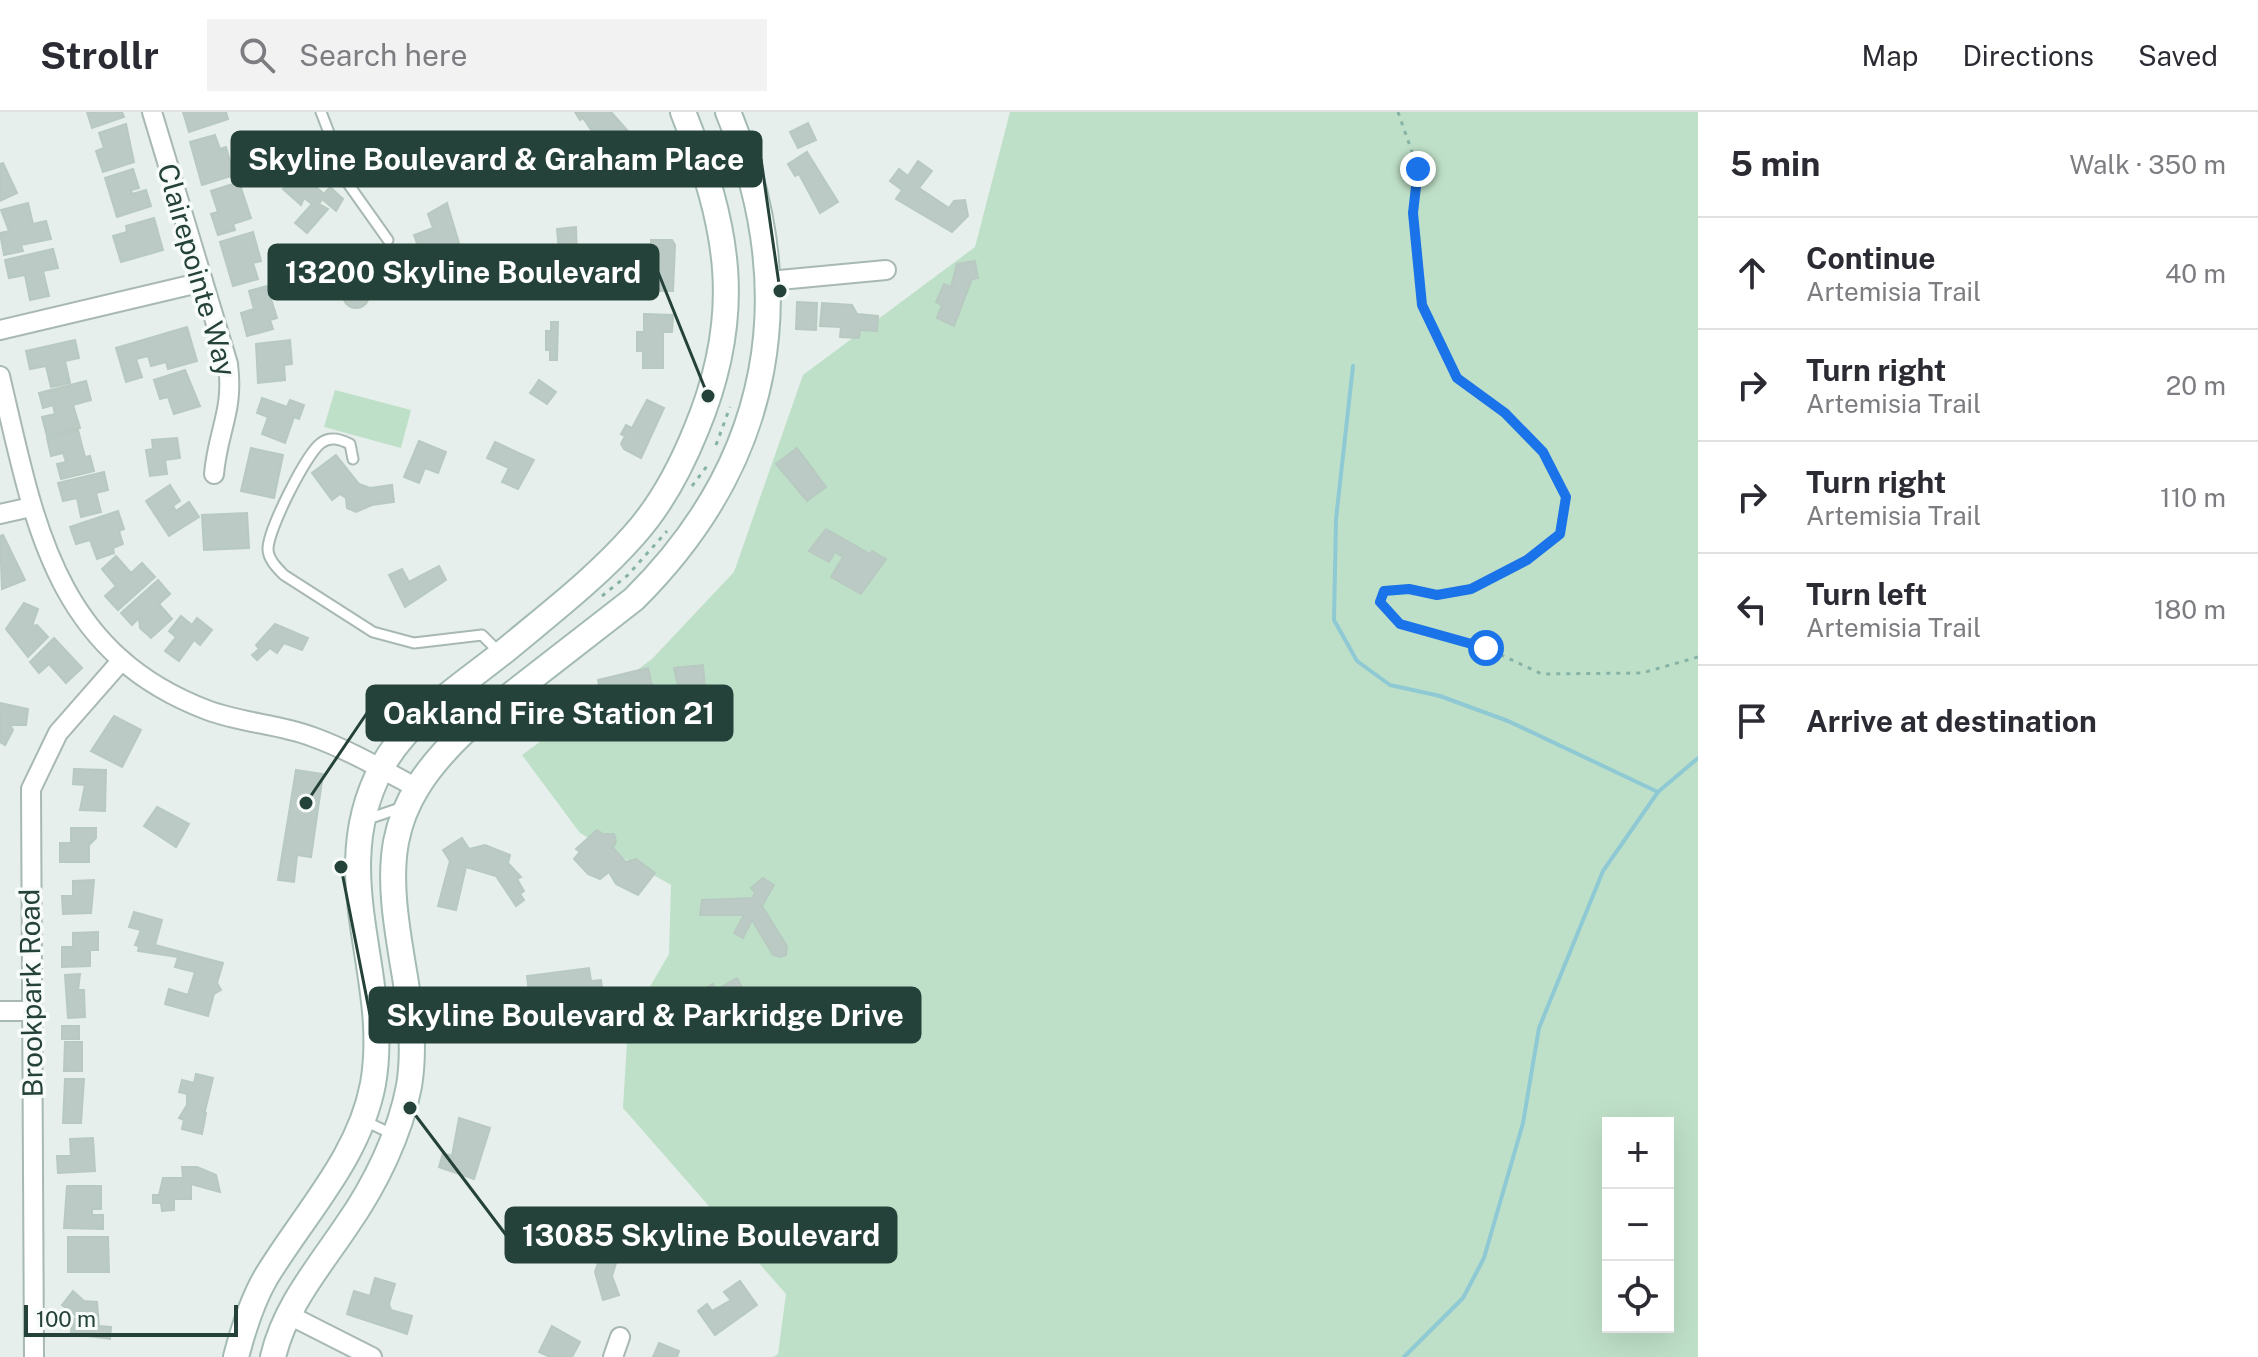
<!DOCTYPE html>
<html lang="en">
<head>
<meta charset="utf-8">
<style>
  body { margin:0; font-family:"Public Sans",sans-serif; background:#f2f2f3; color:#2b2b33 }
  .controls { position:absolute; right:24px; bottom:24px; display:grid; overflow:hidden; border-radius:0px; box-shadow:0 8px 32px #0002 }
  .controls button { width:72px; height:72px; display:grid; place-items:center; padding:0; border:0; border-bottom:2px solid #e1e1e2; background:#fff; color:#2b2b33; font:40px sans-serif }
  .scale { position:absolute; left:24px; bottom:20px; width:214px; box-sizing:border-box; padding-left:8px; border:4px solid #24423a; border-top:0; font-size:22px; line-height:28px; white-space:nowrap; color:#24423a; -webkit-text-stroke:6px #f7fbf9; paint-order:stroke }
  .stop { position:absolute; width:24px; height:24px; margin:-18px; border:6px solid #1a73e8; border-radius:50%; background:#fff }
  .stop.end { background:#1a73e8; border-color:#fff; box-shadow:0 2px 8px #0008 }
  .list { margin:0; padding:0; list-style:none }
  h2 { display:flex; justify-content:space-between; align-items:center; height:104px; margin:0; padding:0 32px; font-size:34px }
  h2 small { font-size:26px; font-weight:400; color:#7c7c81 }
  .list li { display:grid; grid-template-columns:52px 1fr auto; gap:24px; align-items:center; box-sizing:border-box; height:112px; padding:0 32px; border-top:2px solid #e1e1e2 }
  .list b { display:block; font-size:30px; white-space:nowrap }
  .list p { margin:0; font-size:26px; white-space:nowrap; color:#7c7c81 }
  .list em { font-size:26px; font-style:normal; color:#7c7c81 }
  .icon { flex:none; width:44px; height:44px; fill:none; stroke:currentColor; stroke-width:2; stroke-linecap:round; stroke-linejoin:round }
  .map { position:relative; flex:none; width:1698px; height:1245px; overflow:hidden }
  header { display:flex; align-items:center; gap:48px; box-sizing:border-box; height:112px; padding:0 40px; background:#fff; border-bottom:2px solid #e1e1e2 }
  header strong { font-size:38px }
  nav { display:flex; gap:44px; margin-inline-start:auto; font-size:28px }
  .search { width:560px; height:72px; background:#f2f2f3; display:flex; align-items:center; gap:20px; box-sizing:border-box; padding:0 28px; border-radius:0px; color:#7c7c81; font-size:30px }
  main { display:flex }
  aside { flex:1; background:#fff }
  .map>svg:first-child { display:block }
  .green { fill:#bfe0c8; fill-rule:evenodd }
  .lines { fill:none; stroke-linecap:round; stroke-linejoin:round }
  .stream { stroke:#8ec9d4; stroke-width:4 }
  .building { fill:#bbcac4; stroke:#b8c9c2; stroke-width:2 }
  .service-casing { stroke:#a8b8b2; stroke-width:13 }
  .minor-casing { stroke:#a8b8b2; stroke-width:22 }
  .secondary-casing { stroke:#a4bbb3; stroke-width:28 }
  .path { stroke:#86b3a5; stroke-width:3; stroke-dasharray:4 6; stroke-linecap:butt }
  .service { stroke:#fff; stroke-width:9 }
  .minor { stroke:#fff; stroke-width:18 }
  .secondary { stroke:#fff; stroke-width:24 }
  .route { stroke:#1a73e8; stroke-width:10 }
  .labels { text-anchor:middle; stroke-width:7; stroke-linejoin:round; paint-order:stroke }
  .street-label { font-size:28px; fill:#24423a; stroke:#f7fbf9 }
  .leader { fill:none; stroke:#24423a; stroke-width:3 }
  .callout-dot { fill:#24423a; stroke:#f7fbf9; stroke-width:3 }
  .callout { fill:#24423a; stroke:#24423a; stroke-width:3 }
  .callout-label { font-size:30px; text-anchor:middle; font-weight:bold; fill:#fff }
</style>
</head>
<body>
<header>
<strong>Strollr</strong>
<div class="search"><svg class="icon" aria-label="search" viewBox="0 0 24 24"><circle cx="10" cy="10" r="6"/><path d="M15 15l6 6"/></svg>Search here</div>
<nav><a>Map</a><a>Directions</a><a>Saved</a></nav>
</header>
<main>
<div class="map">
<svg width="1698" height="1245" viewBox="0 0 1698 1245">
  <rect width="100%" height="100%" fill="#e6efeb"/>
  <g class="green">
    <path d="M1010 0H1698V1245H773L778 1242 786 1182 623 996 628 912 669 842 671 773 580 721 522 643 652 547 734 460 803 263 975 135ZM1608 1011H1668V1215H1608Z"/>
    <path d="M335 278 411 298 401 336 324 315Z"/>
  </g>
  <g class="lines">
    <g class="stream">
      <path d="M1353 254 1336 407 1334 508 1357 549 1390 573 1440 584 1508 609 1658 680"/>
      <path d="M1404 1245 1463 1186 1484 1146 1523 1011 1539 916 1603 759 1658 680 1698 646"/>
    </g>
  </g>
  <g class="building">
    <path d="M87 0H122L124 5 92 16Z"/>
    <path d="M183 0H226L228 7 189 20Z"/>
    <path d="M575 0H611L627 18 600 31 583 6 580 8Z"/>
    <path d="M808 11 816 28 798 36 790 20Z"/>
    <path d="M126 12 134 50 103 60 96 39 104 36 99 21Z"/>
    <path d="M215 23 220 37 226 35 234 63 202 73 190 30Z"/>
    <path d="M807 40 838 90 820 101 799 62 795 64 788 52Z"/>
    <path d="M918 49 932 59 919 76 949 96 954 89 965 88 968 104 952 120 896 87 902 78 890 69 899 57 908 64Z"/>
    <path d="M3 51 17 81 0 89V52Z"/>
    <path d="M316 52 328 63 316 75 324 82 330 75 343 87 336 99 322 87 319 92 328 97 307 121 295 111 312 92 304 86 301 93 283 77 292 71 287 67 290 64 295 68 301 61 305 65Z"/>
    <path d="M133 57 139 76 131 78 132 82 146 78 151 94 117 105 105 66Z"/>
    <path d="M239 70 251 106 233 112 235 118 218 123 211 102 218 100 211 79Z"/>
    <path d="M28 91 33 112 46 109 51 127 21 133 23 139 4 143 0 121 9 119 1 98Z"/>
    <path d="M447 91 464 148 449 153 443 134 421 142 414 123 433 116 428 102Z"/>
    <path d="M154 106 163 138 121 150 113 124 127 120 126 114Z"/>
    <path d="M576 115 577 149 560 150 557 117Z"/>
    <path d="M253 120 261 149 253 151 258 167 233 174 220 130Z"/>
    <path d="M651 128H672L675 133 673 179H653Z"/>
    <path d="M53 137 58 156 43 159 49 184 30 188 25 163 9 166 5 148Z"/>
    <path d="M975 149 978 166 972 167 954 214 937 206 942 193 936 190 944 172 951 175 957 152Z"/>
    <circle cx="356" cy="183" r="13"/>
    <path d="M267 174 277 206 270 208 273 217 247 224 241 201 254 197 249 179Z"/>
    <path d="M797 190 817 191 816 218 796 217Z"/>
    <path d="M822 191 852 193 857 202 878 204 877 219 860 218 859 226 840 225 841 215 820 214Z"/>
    <path d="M644 202 673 203 672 220H663V256H643V239H637V220H644Z"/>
    <path d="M551 210H558L557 248H550V238H546V219H551Z"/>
    <path d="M187 215 197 249 168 257 166 250 151 254 148 244 136 247 142 265 126 270 116 236Z"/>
    <path d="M75 228 79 246 65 249 70 271 51 275 46 254 30 257 26 239Z"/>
    <path d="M290 228 292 252 284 253 285 268 258 271 256 232Z"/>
    <path d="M185 258 200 294 174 302 168 285 160 287 154 268Z"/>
    <path d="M539 268 556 280 547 292 530 281Z"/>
    <path d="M86 269 91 288 73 293 80 316 47 324 42 305 55 302 53 293 43 296 39 281Z"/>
    <path d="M262 286 287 295 290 288 304 293 299 307 294 305 285 331 262 322 268 305 257 301Z"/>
    <path d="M647 288 664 296 641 346 624 337 621 332 625 324 621 322 626 313 632 316Z"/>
    <path d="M78 318 85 345 90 344 94 359 61 367 57 352 66 350 63 341 51 344 47 326Z"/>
    <path d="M177 326 180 346 165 348 167 362 150 364 146 338 153 337 152 328Z"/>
    <path d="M419 329 446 340 438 361 425 356 419 371 404 365Z"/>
    <path d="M495 330 534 348 518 377 502 370 509 356 487 346Z"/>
    <path d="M251 336 283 343 274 386 241 379Z"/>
    <path d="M797 336 826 375 807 389 776 352Z"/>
    <path d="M336 343 359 372 370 376 392 373 394 390 372 393 356 400 347 396 346 386 340 382 332 388 312 361Z"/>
    <path d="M104 360 108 378 96 381 101 400 81 405 77 386 63 389 58 371Z"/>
    <path d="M170 373 180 389 173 394 176 399 189 390 199 405 169 424 146 389Z"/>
    <path d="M118 399 124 417 119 419 123 432 113 436 114 441 97 447 90 428 76 432 70 415Z"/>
    <path d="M247 401 249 436 204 438 202 403Z"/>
    <path d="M826 417 870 442 872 439 886 447 861 482 831 465 843 445 835 440 829 450 809 439Z"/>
    <path d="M3 423 25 468 2 477 0 424Z"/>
    <path d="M116 444 131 461 142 451 155 465 118 498 105 484 116 474 102 457Z"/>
    <path d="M439 454 446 468 405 495 389 463 402 457 409 470Z"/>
    <path d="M158 468 170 482 159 492 172 507 151 526 140 516 139 506 132 513 121 501Z"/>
    <path d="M24 491 38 497 32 514 37 513 48 525 28 545 6 517Z"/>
    <path d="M181 504 192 513 197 506 212 518 200 533 194 528 179 549 165 539 176 525 169 519Z"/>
    <path d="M275 512 308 526 302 538 284 531 277 541 270 536 257 548 252 543 259 537 256 533Z"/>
    <path d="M54 526 82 556 66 571 49 552 39 561 30 550Z"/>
    <path d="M703 553 706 589 683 596 674 556Z"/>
    <path d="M648 556 657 595 637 600 633 585 603 592 598 568Z"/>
    <path d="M0 591 28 597 26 613H10L13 618 5 633 0 630Z"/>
    <path d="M114 604 141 618 122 655 91 639Z"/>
    <path d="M74 657 106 658 105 699 80 698 85 673 73 672Z"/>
    <path d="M296 658 323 662 311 745 297 743 294 770 278 768Z"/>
    <path d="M157 695 189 712 176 735 144 714Z"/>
    <path d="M71 716H96V726L89 733V750H60V731H71Z"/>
    <path d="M597 718 603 722H614L616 729 613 736 626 750 636 747 655 761 638 783 616 772 609 760 600 767 588 762 574 747 580 740 576 737Z"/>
    <path d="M462 726 469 737 485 733 510 743 508 751 521 765 517 767 524 779 520 782 524 788 516 794 496 764 466 755 456 798 438 794 450 749 443 738Z"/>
    <path d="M763 766 774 773 762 794 787 834 786 843 781 845 773 843 752 808 743 826 734 821 744 803H700L702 788 752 786 755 781 751 776Z"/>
    <path d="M94 768 91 801 63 802 62 784H73V769Z"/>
    <path d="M134 800 162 808 155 833 223 851 217 871 221 878 214 882 208 904 165 892 169 877 188 883 195 860 175 855 178 845 138 839 139 834 135 833 141 818 129 815Z"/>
    <path d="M98 820V838H90V854L62 855V835H73V821Z"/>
    <path d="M589 856 591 869 601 868 605 901 583 904 585 916 513 925 510 897 530 894 532 908 544 907V900L560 898 557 876 529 880 527 864Z"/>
    <path d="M80 862 78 878H84L85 905 68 906 65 863Z"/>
    <path d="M737 866 755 897 721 917 717 910 701 919 694 907 686 912 658 911 659 892 687 896 705 885 701 879 713 872 716 878Z"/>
    <rect x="62" y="914" width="17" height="13"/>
    <path d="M65 930H82V959H64Z"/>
    <path d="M196 962 213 966 205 999 198 997 206 1001 202 1022 182 1017 184 1008 179 1006 187 993V982L179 980 182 968 194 971Z"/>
    <path d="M65 967H84L81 1011H63Z"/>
    <path d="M459 1006 490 1016 474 1067 439 1055 443 1041 452 1044Z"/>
    <path d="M93 1026 95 1059 58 1061 57 1044H71L70 1027Z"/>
    <path d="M182 1055H197L216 1063 220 1080 191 1072V1087H174V1098L162 1099 161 1091H153V1083H159L163 1066H183Z"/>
    <path d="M67 1074H101V1097H92V1103H103V1117L64 1116Z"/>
    <path d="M68 1125H108L109 1160H68Z"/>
    <path d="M606 1127 622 1132 612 1164 619 1183 603 1188 595 1160Z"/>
    <path d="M375 1166 395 1172 389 1192 391 1198 412 1204 407 1222 347 1202 354 1179 370 1184Z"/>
    <path d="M740 1169 757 1193 715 1223 698 1199 707 1192 712 1199 731 1188 724 1180Z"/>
    <path d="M73 1179 84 1189 97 1190 99 1214 111 1215 110 1227 71 1222 72 1206 80 1207 62 1193Z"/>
    <path d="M552 1214 580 1230 572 1245H550L539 1240Z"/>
    <path d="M659 1231 679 1239 677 1245H653Z"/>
  </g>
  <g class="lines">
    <g class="service-casing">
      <g id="service">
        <path d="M321 0 349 73 388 128"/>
        <path d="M353 347 350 332C340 327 330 324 321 331 306 342 268 418 268 437 268 447 277 456 284 463L373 520 414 531 482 523 499 540"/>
        <path d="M368 707 403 695"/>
        <path d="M365 1009 394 1023"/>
      </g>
    </g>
    <g class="minor-casing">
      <g id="minor">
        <path d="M152 0 228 252C234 300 218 317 214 362"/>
        <path d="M769 169 886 158"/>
        <path d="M0 218 203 170"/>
        <path d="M0 264C34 407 52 539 207 598 241 611 279 612 313 625 349 638 383 658 417 676"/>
        <path d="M0 402 31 395"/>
        <path d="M0 899H32"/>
        <path d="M289 1203 372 1245"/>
        <path d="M34 1245 31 677 58 621 122 548"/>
        <path d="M613 1245 620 1225"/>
      </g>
    </g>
    <g class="secondary-casing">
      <g id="secondary">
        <path d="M236 1245C243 1218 252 1189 266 1165 304 1102 359 1046 373 972 392 863 324 763 382 655 409 604 469 569 512 533 554 498 598 464 634 423 661 393 681 355 696 318 745 201 729 115 683 0"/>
        <path d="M273 1245C285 1194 319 1155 347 1113 375 1073 400 1022 409 974 415 938 411 901 405 865 386 754 379 699 468 616L634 487C774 348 802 180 728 0"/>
      </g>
    </g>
    <g class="path">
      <path d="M1398 0 1418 57 1413 101 1422 193 1457 266 1505 301 1543 340 1566 385 1560 422 1527 448 1471 477 1437 483 1409 477 1384 479 1380 490 1400 512 1486 536 1542 562 1642 561 1698 545"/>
      <path d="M716 333 730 295"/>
      <path d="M692 374 707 354"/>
      <path d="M602 484 628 463 667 419"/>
    </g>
    <use href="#service" class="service"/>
    <use href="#minor" class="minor"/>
    <use href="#secondary" class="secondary"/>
  </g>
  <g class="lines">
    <path class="route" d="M1418 57 1413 101 1422 193 1457 266 1505 301 1543 340 1566 385 1560 422 1527 448 1471 477 1437 483 1409 477 1384 479 1380 490 1400 512 1486 536"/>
  </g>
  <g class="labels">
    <g class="street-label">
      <text transform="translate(197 158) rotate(74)" y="10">Clairepointe Way</text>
      <text transform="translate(31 881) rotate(-91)" y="10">Brookpark Road</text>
    </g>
  </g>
  <path class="leader" d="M780 179L761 47M708 284L658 160M306 691L367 601M341 755L370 903M410 996L506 1123"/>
  <g class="callout-dot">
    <circle cx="780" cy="179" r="8"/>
    <circle cx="708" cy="284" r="8"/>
    <circle cx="306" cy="691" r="8"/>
    <circle cx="341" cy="755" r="8"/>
    <circle cx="410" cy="996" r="8"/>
  </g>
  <g class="callout">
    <rect x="232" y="20" width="529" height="54" rx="8"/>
    <rect x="269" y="133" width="389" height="54" rx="8"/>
    <rect x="367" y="574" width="365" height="54" rx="8"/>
    <rect x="370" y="876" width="550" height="54" rx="8"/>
    <rect x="506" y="1096" width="390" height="54" rx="8"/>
  </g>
  <g class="callout-label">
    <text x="496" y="58">Skyline Boulevard &amp; Graham Place</text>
    <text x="463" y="171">13200 Skyline Boulevard</text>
    <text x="549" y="612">Oakland Fire Station 21</text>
    <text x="645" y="914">Skyline Boulevard &amp; Parkridge Drive</text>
    <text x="701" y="1134">13085 Skyline Boulevard</text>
  </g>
</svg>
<div class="controls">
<button>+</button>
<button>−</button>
<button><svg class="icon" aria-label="locate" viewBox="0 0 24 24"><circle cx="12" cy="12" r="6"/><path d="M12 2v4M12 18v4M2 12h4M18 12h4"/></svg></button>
</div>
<div class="scale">100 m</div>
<div class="stop" style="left:1486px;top:536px"></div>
<div class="stop end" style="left:1418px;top:57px"></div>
</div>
<aside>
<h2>5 min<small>Walk · 350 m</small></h2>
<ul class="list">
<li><svg class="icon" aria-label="ahead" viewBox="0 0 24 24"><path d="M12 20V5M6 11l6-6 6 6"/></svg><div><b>Continue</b><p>Artemisia Trail</p></div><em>40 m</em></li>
<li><svg class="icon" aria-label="right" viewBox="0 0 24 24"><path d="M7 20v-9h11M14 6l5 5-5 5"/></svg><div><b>Turn right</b><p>Artemisia Trail</p></div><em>20 m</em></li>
<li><svg class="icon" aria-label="right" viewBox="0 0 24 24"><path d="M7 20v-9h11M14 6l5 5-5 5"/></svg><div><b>Turn right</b><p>Artemisia Trail</p></div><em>110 m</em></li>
<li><svg class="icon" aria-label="left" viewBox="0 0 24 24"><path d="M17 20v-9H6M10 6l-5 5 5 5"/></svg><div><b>Turn left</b><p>Artemisia Trail</p></div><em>180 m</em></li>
<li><svg class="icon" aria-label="arrive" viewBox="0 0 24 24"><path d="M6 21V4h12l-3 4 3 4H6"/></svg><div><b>Arrive at destination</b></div></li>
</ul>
</aside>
</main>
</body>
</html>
